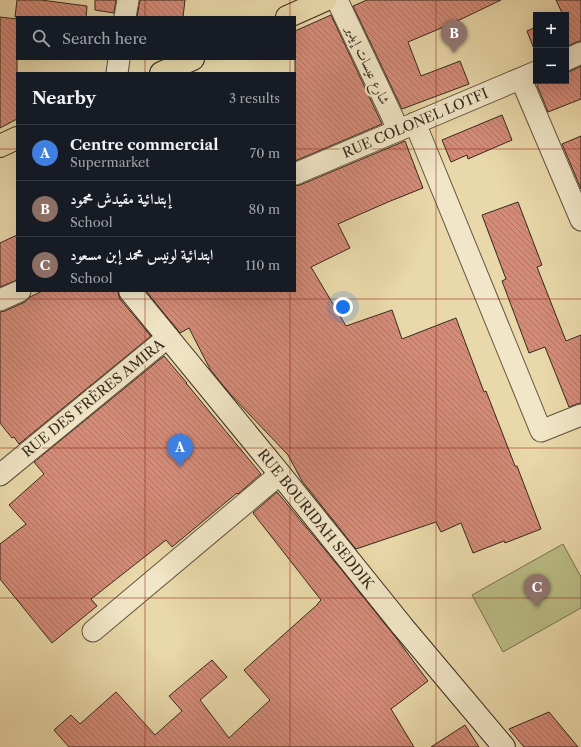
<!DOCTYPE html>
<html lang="en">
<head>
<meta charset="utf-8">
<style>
  body { margin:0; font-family:"Libre Caslon Text",Amiri,serif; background:#242831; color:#f1f3f6 }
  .controls { position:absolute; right:12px; top:12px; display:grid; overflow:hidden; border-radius:0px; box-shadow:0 4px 16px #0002 }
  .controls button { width:36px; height:36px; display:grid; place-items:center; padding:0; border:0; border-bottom:1px solid #363941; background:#171b24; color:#f1f3f6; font:20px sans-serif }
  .you { position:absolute; left:343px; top:307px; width:14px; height:14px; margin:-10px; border:3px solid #fff; border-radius:50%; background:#1a73e8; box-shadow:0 0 0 6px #1a73e833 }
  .badge { display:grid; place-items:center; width:26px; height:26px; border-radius:50%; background:#c59692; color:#fff; font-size:13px; font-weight:700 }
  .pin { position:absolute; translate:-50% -33px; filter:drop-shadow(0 1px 2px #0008) }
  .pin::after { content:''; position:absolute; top:21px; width:14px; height:12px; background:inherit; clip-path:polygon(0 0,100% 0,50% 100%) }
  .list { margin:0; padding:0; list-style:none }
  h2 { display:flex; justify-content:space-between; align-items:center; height:52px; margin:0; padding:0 16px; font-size:17px }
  h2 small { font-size:13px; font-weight:400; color:#9ea1a6 }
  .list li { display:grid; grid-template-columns:26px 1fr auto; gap:12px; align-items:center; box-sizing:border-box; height:56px; padding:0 16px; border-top:1px solid #363941 }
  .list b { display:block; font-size:15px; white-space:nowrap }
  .list p { margin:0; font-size:13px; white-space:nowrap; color:#9ea1a6 }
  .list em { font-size:13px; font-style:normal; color:#9ea1a6 }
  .icon { flex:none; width:22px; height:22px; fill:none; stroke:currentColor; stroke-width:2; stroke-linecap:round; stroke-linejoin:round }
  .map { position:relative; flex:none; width:581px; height:747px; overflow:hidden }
  .search { position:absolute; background:#171b24; box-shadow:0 4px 16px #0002; left:16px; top:16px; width:280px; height:44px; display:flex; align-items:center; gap:10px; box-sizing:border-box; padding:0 14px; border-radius:0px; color:#9ea1a6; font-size:15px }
  .panel { position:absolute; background:#171b24; box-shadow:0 4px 16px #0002; left:16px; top:72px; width:280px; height:220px; border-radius:0px }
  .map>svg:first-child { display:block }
  .park { fill:#bbbd85; stroke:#787252 }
  .building { fill:url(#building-back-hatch); stroke:#36281e }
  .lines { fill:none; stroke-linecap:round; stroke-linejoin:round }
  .minor-casing { stroke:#635441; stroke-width:23 }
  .secondary-casing { stroke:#36281e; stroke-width:24 }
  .primary-casing { stroke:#36281e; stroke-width:24 }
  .minor { stroke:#f1e6c7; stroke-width:21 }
  .secondary { stroke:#f1e6c7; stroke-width:22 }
  .primary { stroke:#e9d8a9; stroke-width:22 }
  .grid { fill:none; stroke:#8f2418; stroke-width:1; stroke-opacity:0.55 }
  .labels { text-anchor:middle; stroke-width:4; stroke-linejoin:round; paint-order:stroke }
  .street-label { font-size:14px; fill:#36281e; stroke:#f1e6c7 }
</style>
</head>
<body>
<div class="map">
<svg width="581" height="747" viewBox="0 0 581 747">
  <defs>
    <pattern id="building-back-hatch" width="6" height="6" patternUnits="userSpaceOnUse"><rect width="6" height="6" fill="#d68b77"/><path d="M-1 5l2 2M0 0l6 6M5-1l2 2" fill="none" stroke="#ae7261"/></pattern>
  </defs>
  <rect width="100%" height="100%" fill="#e9d8a9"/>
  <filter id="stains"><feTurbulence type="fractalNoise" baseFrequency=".005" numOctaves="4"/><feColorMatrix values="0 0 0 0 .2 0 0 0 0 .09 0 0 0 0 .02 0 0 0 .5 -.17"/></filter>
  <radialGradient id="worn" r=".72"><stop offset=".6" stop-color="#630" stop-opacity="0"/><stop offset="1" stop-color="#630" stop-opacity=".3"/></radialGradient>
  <path class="park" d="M563 544 581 577V608L503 652 472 595Z"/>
  <g class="building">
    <path d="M17 0H41L87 6 86 17H15Z"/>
    <path d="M95 0H116L114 13 95 10Z"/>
    <path d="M140 0H185L183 17H137Z"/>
    <path d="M367 0H501L451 24 408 42 421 76 460 61 469 84 402 109 353 6Z"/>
    <path d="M556 0H581V41L576 42 566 47V15H563Z"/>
    <path d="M331 15 382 124 295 161V31Z"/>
    <path d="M0 17 17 19V119L0 128Z"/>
    <path d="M536 27V54L527 31Z"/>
    <path d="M581 66V99L548 112 537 85 543 81H566V72L571 71Z"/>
    <path d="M502 115 512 140 468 159 467 155 451 162 442 140Z"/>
    <path d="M581 136V189L562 144Z"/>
    <path d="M405 141 423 188 388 202 338 224 350 248 311 267 346 326 392 310 402 339 456 318 484 392 486 391 515 466H517L541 529 505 543 504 541 473 553 461 523 441 532 436 522 356 549 302 481 288 455 230 394 210 369 189 328 180 333 146 291H295V186L300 185Z"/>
    <path d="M518 202 542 265 537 267 566 341 581 335V403L577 404 569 407 545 347 529 353 502 281 506 279 482 215Z"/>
    <path d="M17 235V280L0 287V243Z"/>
    <path d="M42 291H118V293L120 299 151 336 19 444 14 437 12 438 0 423V312L5 311 25 302 30 297Z"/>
    <path d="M164 356 187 383H186L261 474 238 494 237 493 172 547 166 540 91 599 97 606 52 643 0 579V544L26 524 9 505 44 474 34 462Z"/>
    <path d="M277 492 336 563 397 639 428 681 391 709 414 747H69L54 730 71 715 80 724 116 692 155 735 182 711 169 696 212 660 227 677 200 700 229 738 270 700 244 670 318 604V603L321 600 253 513Z"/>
    <path d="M549 712 578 747H524L509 729Z"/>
    <path d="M465 725 479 747H431Z"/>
  </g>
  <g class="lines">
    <g class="minor-casing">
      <g id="minor">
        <path d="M337 0 392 116 398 130"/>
        <path d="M125 17 128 0"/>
        <path d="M566 60 581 53"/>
        <path d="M117 73 119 59"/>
        <path d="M521 79 581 220"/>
        <path d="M415 123 541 431 581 415"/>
        <path d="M295 174 536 72"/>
        <path d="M0 300 20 291"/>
        <path d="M0 475 168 337"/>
        <path d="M93 631 280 474"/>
      </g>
    </g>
    <g class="secondary-casing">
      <path id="secondary" d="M130 291 280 474 403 627 504 747"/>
    </g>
    <g class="primary-casing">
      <g id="primary">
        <path d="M287 17 325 0"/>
        <path d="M161 73 193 59"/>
        <path d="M0 146 17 138"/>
      </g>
    </g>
    <use href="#minor" class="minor"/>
    <use href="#secondary" class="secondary"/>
    <use href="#primary" class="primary"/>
  </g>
  <path class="grid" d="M145 0V17M290 0V17M436 0V747M145 59V73M290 59V73M0 149H17M295 149H581M145 291V747M290 291V747M0 299H581M0 448H581M0 598H581"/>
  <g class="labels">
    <g class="street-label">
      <text transform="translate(368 65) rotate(65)" y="5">شارع عيسات إيدير</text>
      <text transform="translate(415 123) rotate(-23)" y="5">RUE COLONEL LOTFI</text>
      <text transform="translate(93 398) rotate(-39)" y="5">RUE DES FRÈRES AMIRA</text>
      <text transform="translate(316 519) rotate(51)" y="5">RUE BOURIDAH SEDDIK</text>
    </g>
  </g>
  <rect width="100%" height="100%" filter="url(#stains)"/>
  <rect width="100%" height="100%" fill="url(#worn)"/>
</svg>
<div class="controls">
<button>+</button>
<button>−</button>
</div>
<div class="you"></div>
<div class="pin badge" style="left:180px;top:467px;background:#3f7fe0">A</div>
<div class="pin badge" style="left:454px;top:53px;background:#8d6e63">B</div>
<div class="pin badge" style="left:537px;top:607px;background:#8d6e63">C</div>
<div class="search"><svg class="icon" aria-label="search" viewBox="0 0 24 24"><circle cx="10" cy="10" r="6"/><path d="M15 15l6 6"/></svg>Search here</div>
<section class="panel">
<h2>Nearby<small>3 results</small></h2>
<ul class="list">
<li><span class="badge" style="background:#3f7fe0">A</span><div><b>Centre commercial</b><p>Supermarket</p></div><em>70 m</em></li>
<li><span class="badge" style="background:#8d6e63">B</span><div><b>إبتدائية مقيدش محمود</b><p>School</p></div><em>80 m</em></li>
<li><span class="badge" style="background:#8d6e63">C</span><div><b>ابتدائية لونيس محمد إبن مسعود</b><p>School</p></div><em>110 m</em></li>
</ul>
</section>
</div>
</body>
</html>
